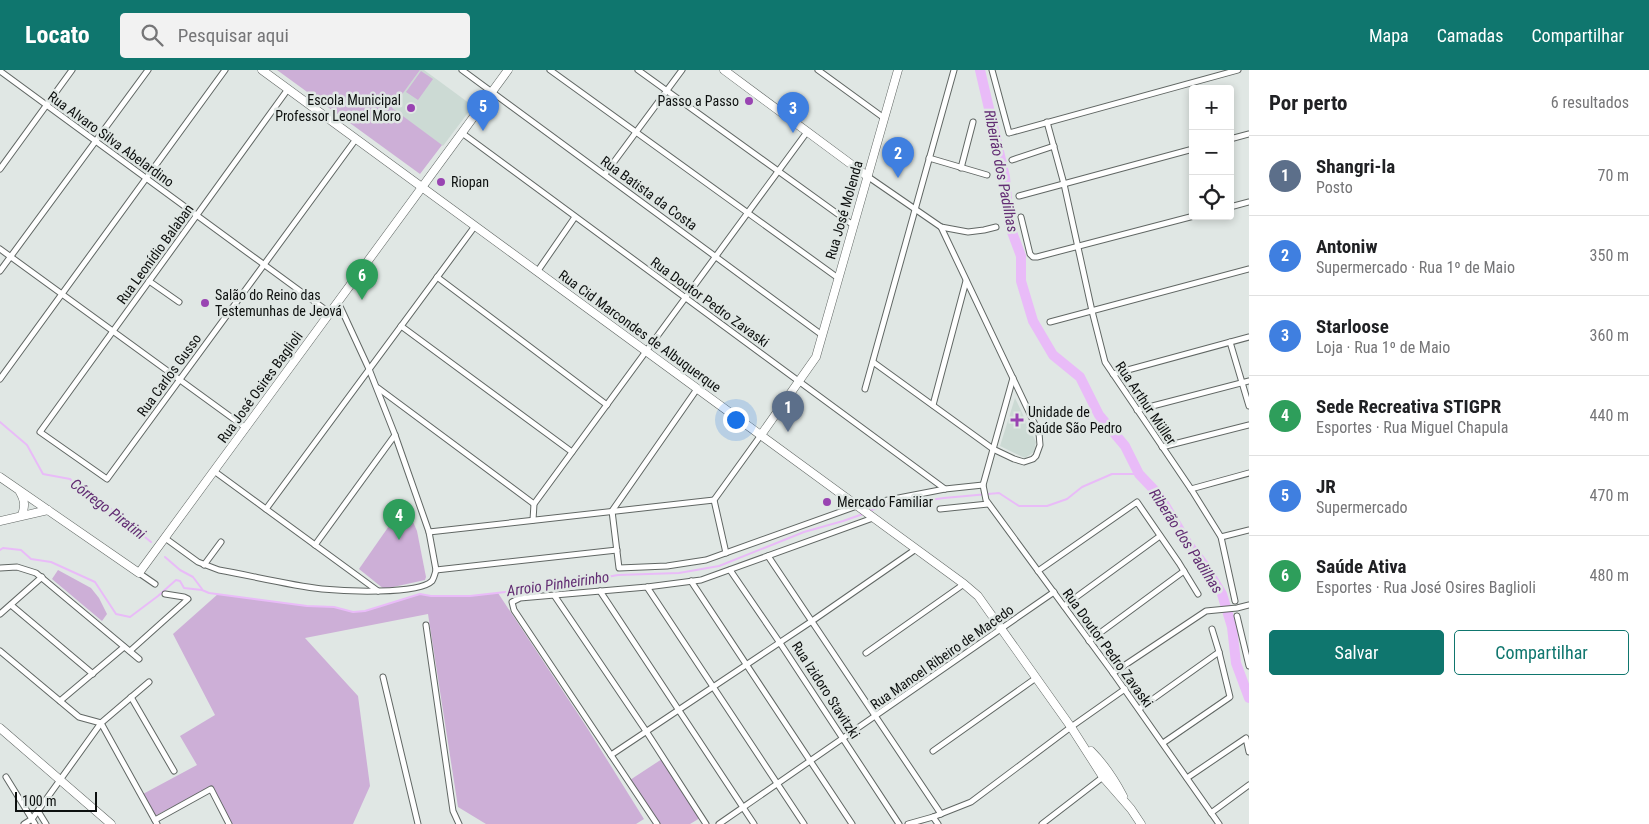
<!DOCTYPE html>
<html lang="pt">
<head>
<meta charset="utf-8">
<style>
  body { margin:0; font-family:"Roboto Condensed",sans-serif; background:#f2f2f2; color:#202124 }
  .controls { position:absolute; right:15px; top:15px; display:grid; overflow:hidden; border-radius:5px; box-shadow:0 2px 8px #0003 }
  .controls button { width:45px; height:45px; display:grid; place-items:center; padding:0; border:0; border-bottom:1px solid #e0e0e0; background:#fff; color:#202124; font:25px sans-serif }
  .scale { position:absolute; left:15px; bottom:12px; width:82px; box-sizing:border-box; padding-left:5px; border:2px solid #0d100f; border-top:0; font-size:14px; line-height:18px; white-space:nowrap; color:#0d100f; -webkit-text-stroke:4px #e0e7e4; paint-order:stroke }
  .you { position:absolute; left:735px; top:349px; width:18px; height:18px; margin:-12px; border:4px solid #fff; border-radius:50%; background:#1a73e8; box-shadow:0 0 0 8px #1a73e833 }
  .badge { display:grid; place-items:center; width:32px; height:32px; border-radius:50%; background:#0f766e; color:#fff; font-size:16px; font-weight:700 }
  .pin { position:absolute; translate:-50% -41px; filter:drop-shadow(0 1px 2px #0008) }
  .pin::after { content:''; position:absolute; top:26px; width:18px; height:15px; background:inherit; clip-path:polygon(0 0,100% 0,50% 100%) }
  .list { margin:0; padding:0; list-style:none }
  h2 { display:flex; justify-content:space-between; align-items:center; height:65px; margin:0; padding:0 20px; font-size:21px }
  h2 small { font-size:16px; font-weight:400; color:#757577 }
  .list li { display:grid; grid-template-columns:32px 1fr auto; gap:15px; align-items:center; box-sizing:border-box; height:80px; padding:0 20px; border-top:1px solid #e0e0e0 }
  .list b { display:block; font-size:19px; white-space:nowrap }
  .list p { margin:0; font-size:16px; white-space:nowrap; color:#757577 }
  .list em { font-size:16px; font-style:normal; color:#757577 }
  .actions { display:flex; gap:10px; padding:15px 20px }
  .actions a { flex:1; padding:11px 0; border:1px solid #0f766e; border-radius:5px; text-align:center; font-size:18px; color:#0f766e }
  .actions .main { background:#0f766e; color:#fff }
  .icon { flex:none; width:28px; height:28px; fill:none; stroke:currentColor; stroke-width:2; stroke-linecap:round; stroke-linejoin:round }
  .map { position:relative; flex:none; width:1249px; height:754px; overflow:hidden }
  header { display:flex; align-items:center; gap:30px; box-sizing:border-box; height:70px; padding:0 25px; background:#0f766e; color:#fff }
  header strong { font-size:24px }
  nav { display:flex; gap:28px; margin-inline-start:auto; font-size:18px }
  .search { width:350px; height:45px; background:#f2f2f2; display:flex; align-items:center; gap:12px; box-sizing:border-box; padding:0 18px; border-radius:5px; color:#757577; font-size:19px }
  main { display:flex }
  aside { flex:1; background:#fff }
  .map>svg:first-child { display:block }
  .built { fill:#ccdad4 }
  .green { fill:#cdafd7 }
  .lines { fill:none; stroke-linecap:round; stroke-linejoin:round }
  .stream { stroke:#e9bbf8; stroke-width:2 }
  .river { stroke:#e9bbf8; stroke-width:10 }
  .street-casing { stroke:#616764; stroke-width:7 }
  .secondary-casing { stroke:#616764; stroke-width:9 }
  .street { stroke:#fff; stroke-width:5 }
  .secondary { stroke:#fff; stroke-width:8 }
  .poi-dot { fill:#9944b2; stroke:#e0e7e4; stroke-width:2 }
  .labels { text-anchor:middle; stroke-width:5; stroke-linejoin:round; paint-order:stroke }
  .poi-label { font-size:14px; fill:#0d100f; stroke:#e0e7e4; text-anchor:start }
  .street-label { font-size:14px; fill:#0d100f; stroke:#e0e7e4 }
  .water-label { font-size:15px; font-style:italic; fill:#612b72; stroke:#e0e7e4 }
</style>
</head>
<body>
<header>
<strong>Locato</strong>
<div class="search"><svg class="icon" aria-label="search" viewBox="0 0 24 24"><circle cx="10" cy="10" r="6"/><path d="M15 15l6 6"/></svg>Pesquisar aqui</div>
<nav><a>Mapa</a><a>Camadas</a><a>Compartilhar</a></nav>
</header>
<main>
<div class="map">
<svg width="1249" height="754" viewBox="0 0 1249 754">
  <rect width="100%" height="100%" fill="#e0e7e4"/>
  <g class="built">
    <path d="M420 0H424L473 36 443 76 391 38Z"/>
    <path d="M1015 328 1036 372 1034 382 1025 388 1000 376Z"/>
  </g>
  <g class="green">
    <path d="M277 0H420L392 38 442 75 420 104Z"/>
    <path d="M421 1 433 9 418 30 406 22Z"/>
    <path d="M405 433 417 461 426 507 425 510 384 519 359 499Z"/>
    <path d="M58 500 91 518 99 528 107 544 102 551 52 509Z"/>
    <path d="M498 523 586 656 644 749 636 754H486L458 737 428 544 305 568 358 626 370 716 353 754H229L210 717 155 746 143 724 197 695 180 666 215 645 173 564 218 524 307 536 334 537 353 542 365 541 420 524 431 526H470Z"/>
    <path d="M662 689 700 748 690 754H659L630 710Z"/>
  </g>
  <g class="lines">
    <g class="stream">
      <path d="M0 352 27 375 43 404 70 409 84 425 105 434 151 472"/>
      <path d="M869 441 880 437 944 428 999 423 1019 436H1047L1067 429 1082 417 1112 404H1139"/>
      <path d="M0 480 3 478 21 480 31 489 51 492 95 512 116 544 130 547 158 526 176 510 180 511 184 518 202 520 209 523 307 536 334 537 353 542 365 541 420 524 431 526H470L550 517 618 505 679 503 719 496 804 462 843 451 863 444"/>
      <path d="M165 487 180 500 193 507 202 519"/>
    </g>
    <path class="river" d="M980 0 1005 107 1009 154 1021 186V211L1033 251 1053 285 1080 307 1099 345 1125 376 1139 404 1159 425 1188 474 1205 496 1222 524 1232 557 1236 593 1249 628"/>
    <g class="street-casing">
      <g id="street">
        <path d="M462 0 822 265"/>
        <path d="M550 0 838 208"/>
        <path d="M638 0 853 155"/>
        <path d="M818 0 884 48"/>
        <path d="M992 0 1009 63 1238 0"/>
        <path d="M0 1 330 243"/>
        <path d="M288 19 40 362 107 409 356 69"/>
        <path d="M1047 52 1064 114 1092 241 1105 292 1191 419 1221 467 1235 531"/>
        <path d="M462 63 945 419"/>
        <path d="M1230 69 1249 64"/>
        <path d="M929 88 987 105"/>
        <path d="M1012 90 1054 76"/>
        <path d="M961 98 973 52"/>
        <path d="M0 99 72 0"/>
        <path d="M605 104 682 0"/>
        <path d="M867 106 941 157 968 162 984 160 996 157"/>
        <path d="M1019 126 1193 79"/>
        <path d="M1230 137 1249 132"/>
        <path d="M1021 147 1030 184 1033 187H1037L1194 146"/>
        <path d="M0 179 246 358"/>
        <path d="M0 201 148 0"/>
        <path d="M537 202 575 147"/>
        <path d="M437 207 607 335"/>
        <path d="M149 211 179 232"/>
        <path d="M1050 252 1249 199"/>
        <path d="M401 256 572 382"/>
        <path d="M1230 272 1249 336"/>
        <path d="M873 292 993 379 1014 389 1024 392 1033 389 1036 386 1040 375 1039 363 941 157"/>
        <path d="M1113 304 1249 267"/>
        <path d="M1013 308 983 415 986 430 1113 603 1219 754"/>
        <path d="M0 309 225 0"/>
        <path d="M378 318 534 434"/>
        <path d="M697 319 612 441 619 498 667 496 706 490 857 436 945 419 983 415"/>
        <path d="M865 319 954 0"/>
        <path d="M933 335 966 211"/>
        <path d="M1137 340 1249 311"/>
        <path d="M1162 377 1249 355"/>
        <path d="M214 401 378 521"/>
        <path d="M1191 419 1249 403"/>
        <path d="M266 439 475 156"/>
        <path d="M940 439 988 434"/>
        <path d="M533 450 534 434 807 62"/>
        <path d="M429 462 714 430"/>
        <path d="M1221 467 1249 460"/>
        <path d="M165 468 198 492 219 500C253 506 288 515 322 519 342 521 418 525 432 511 434 508 435 504 436 500L429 462 395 365 369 299 338 232"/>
        <path d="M315 475 395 365"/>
        <path d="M726 483 714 430 761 365"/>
        <path d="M768 486 941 744"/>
        <path d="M204 495 221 472"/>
        <path d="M0 498 17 497 36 503 139 589"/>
        <path d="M436 500 617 480"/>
        <path d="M730 500 780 573 899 754"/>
        <path d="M1038 501 1137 432 1179 493 1198 524"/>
        <path d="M139 503 155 514"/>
        <path d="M691 511 852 754"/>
        <path d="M647 517 804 754"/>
        <path d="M600 521 754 754"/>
        <path d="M554 525 646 661 706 754"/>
        <path d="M11 535 93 604"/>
        <path d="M1064 536 1160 466"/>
        <path d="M0 544 42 507"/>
        <path d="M1237 546 1249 596"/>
        <path d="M426 555 453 741 459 754"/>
        <path d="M1089 571 1184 501"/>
        <path d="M0 581 79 647 101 653 157 754"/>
        <path d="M130 581 188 529 184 527 165 524"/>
        <path d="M866 583 964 514"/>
        <path d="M1113 603 1206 541 1237 538 1249 535"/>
        <path d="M383 607 418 754"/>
        <path d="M131 627 174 701"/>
        <path d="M60 631 124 577"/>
        <path d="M1139 639 1219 582"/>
        <path d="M1163 673 1230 627 1219 582 1212 559"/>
        <path d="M933 681 1036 608"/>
        <path d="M611 685 812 551 916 479"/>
        <path d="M6 707 35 754"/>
        <path d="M1187 708 1246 668 1249 682"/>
        <path d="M38 741 46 754"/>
        <path d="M1211 743 1249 715"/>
        <path d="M933 747 938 754"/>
        <path d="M155 750 211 719 229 754"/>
        <path d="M24 754 32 749 101 653 149 612"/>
        <path d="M657 754 514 540 512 532 520 528 647 517 701 510 873 448"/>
        <path d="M719 754 1054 522"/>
        <path d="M908 754 933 747 971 732 1071 657 1125 619"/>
        <path d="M1042 754 1103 707"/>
      </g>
    </g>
    <g class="secondary-casing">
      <g id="secondary">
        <path d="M262 0 964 514 978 526 1071 657 1103 707 1131 739 1141 754"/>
        <path d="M724 0 867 106"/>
        <path d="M761 365 816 287 898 0"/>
        <path d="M0 407 139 503 508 0"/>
        <path d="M20 422C25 431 25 436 22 445"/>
        <path d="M0 451 48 440"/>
        <path d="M0 658 111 754"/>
        <path d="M1091 681C1104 694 1114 709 1123 726"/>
      </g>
    </g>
    <use href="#street" class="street"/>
    <use href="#secondary" class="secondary"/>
  </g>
  <g class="poi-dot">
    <circle cx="749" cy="31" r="5"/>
    <circle cx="411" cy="38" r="5"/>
    <circle cx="441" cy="112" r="5"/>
    <circle cx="205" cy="233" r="5"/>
    <path d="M1014.5 342.5h5v5h5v5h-5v5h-5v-5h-5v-5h5z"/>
    <circle cx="827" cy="432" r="5"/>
  </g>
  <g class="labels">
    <g class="poi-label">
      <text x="401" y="35" text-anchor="end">Escola Municipal<tspan x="401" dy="16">Professor Leonel Moro</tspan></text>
      <text x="739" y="36" text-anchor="end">Passo a Passo</text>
      <text x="451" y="117">Riopan</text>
      <text x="215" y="230">Salão do Reino das<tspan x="215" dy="16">Testemunhas de Jeová</tspan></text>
      <text x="1028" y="347">Unidade de<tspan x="1028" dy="16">Saúde São Pedro</tspan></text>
      <text x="837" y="437">Mercado Familiar</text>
    </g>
    <g class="street-label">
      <text transform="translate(111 69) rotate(36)" y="5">Rua Alvaro Silva Abelardino</text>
      <text transform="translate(649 123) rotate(36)" y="5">Rua Batista da Costa</text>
      <text transform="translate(844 140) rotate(-74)" y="5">Rua José Molenda</text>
      <text transform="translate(155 184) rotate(-54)" y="5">Rua Leonídio Balaban</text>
      <text transform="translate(710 232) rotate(36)" y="5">Rua Doutor Pedro Zavaski</text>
      <text transform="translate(640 261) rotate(36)" y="5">Rua Cid Marcondes de Albuquerque</text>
      <text transform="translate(169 305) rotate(-54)" y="5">Rua Carlos Gusso</text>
      <text transform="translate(260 317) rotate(-54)" y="5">Rua José Osires Baglioli</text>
      <text transform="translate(1146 333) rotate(56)" y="5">Rua Arthur Müller</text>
      <text transform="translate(1108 578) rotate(54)" y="5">Rua Doutor Pedro Zavaski</text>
      <text transform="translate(942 587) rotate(-35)" y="5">Rua Manoel Ribeiro de Macedo</text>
      <text transform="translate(826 620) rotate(57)" y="5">Rua Izidoro Stavitzki</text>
    </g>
    <g class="water-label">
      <text transform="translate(1001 101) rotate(79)" y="5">Ribeirão dos Padilhas</text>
      <text transform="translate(108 439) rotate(37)" y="5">Córrego Piratini</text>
      <text transform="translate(1186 471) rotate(57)" y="5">Riberão dos Padilhas</text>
      <text transform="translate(558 514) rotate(-8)" y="5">Arroio Pinheirinho</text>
    </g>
  </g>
</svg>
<div class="controls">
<button>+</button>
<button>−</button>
<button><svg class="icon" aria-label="locate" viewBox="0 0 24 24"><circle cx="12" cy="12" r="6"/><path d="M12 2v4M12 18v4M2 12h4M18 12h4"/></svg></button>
</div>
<div class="scale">100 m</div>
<div class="you"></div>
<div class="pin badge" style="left:788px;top:362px;background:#5c6f8a">1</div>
<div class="pin badge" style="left:898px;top:108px;background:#3f7fe0">2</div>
<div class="pin badge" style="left:793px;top:63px;background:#3f7fe0">3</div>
<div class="pin badge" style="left:399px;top:470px;background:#2e9e5b">4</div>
<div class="pin badge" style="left:483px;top:61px;background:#3f7fe0">5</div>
<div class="pin badge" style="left:362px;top:230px;background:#2e9e5b">6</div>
</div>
<aside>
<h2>Por perto<small>6 resultados</small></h2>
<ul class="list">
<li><span class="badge" style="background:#5c6f8a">1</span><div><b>Shangri-la</b><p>Posto</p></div><em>70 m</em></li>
<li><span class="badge" style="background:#3f7fe0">2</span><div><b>Antoniw</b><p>Supermercado · Rua 1º de Maio</p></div><em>350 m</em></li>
<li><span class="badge" style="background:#3f7fe0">3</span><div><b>Starloose</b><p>Loja · Rua 1º de Maio</p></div><em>360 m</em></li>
<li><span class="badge" style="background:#2e9e5b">4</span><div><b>Sede Recreativa STIGPR</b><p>Esportes · Rua Miguel Chapula</p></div><em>440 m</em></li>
<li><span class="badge" style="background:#3f7fe0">5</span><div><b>JR</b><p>Supermercado</p></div><em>470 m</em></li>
<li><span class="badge" style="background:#2e9e5b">6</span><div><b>Saúde Ativa</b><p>Esportes · Rua José Osires Baglioli</p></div><em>480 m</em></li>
</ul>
<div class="actions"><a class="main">Salvar</a><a>Compartilhar</a></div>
</aside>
</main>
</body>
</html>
